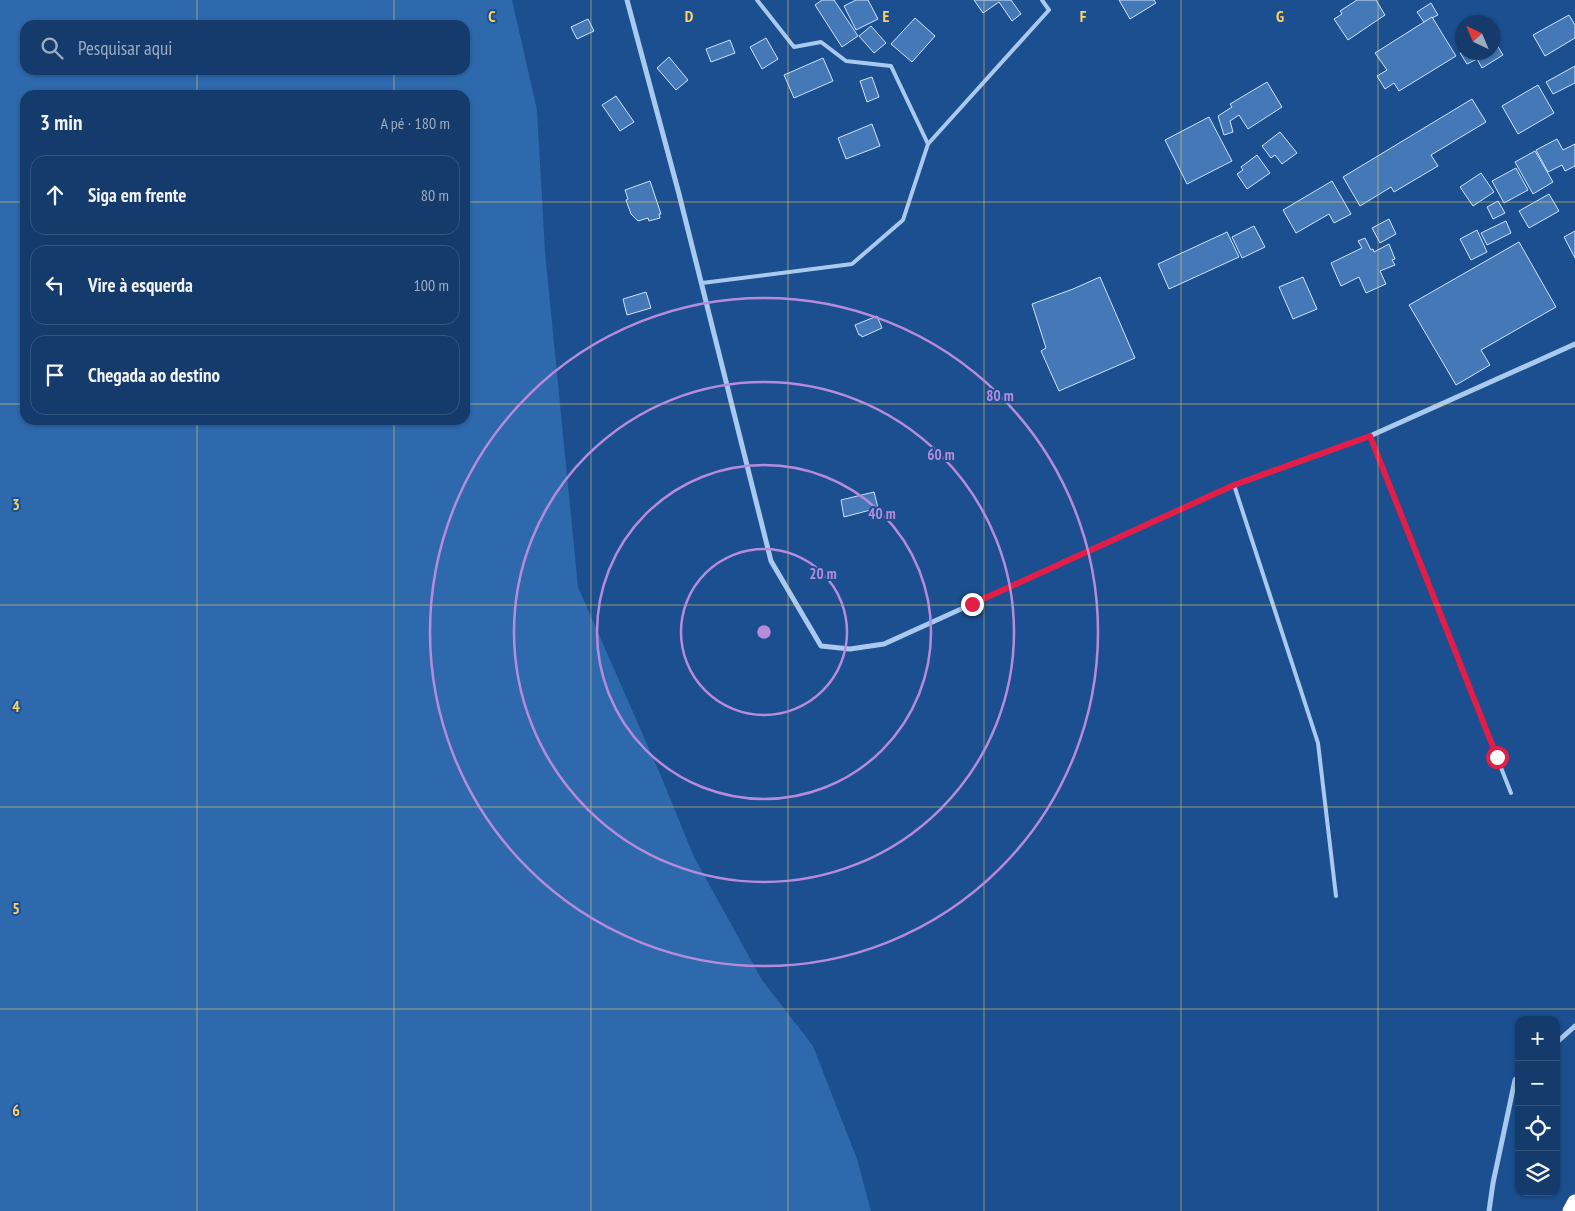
<!DOCTYPE html>
<html lang="pt">
<head>
<meta charset="utf-8">
<style>
  body { margin:0; font-family:"PT Sans Narrow",sans-serif; background:#1d4271; color:#f1f3f6 }
  .controls { position:absolute; right:15px; bottom:15px; display:grid; overflow:hidden; border-radius:10px; box-shadow:0 1px 4px #0004 }
  .controls button { width:45px; height:45px; display:grid; place-items:center; padding:0; border:0; border-bottom:1px solid #33557e; background:#143b6b; color:#f1f3f6; font:25px sans-serif }
  .compass { position:absolute; left:1455px; top:15px; width:45px; height:45px; border-radius:50%; background:#143b6b; box-shadow:0 1px 4px #0004; rotate:316deg }
  .stop { position:absolute; width:15px; height:15px; margin:-11px; border:4px solid #e11d48; border-radius:50%; background:#fff }
  .stop.end { background:#e11d48; border-color:#fff; box-shadow:0 1px 5px #0008 }
  .list { margin:0; padding:0; list-style:none }
  h2 { display:flex; justify-content:space-between; align-items:center; height:65px; margin:0; padding:0 20px; font-size:21px }
  h2 small { font-size:16px; font-weight:400; color:#9dadc1 }
  .list li { display:grid; grid-template-columns:32px 1fr auto; gap:15px; align-items:center; box-sizing:border-box; height:80px; margin:0 10px 10px; padding:0 10px; border:1px solid #33557e; border-radius:15px }
  .list b { display:block; font-size:19px; white-space:nowrap }
  .list em { font-size:16px; font-style:normal; color:#9dadc1 }
  .icon { flex:none; width:28px; height:28px; fill:none; stroke:currentColor; stroke-width:2; stroke-linecap:round; stroke-linejoin:round }
  .map { position:relative; flex:none; width:1575px; height:1211px; overflow:hidden }
  .search { position:absolute; background:#143b6b; box-shadow:0 1px 4px #0004; left:20px; top:20px; width:450px; height:55px; display:flex; align-items:center; gap:12px; box-sizing:border-box; padding:0 18px; border-radius:15px; color:#9dadc1; font-size:19px }
  .panel { position:absolute; background:#143b6b; box-shadow:0 1px 4px #0004; left:20px; top:90px; width:450px; height:335px; border-radius:15px }
  .map>svg:first-child { display:block }
  .green { fill:#2e69ad; fill-rule:evenodd }
  .building { fill:#4478b7; stroke:#cfe3fa }
  .lines { fill:none; stroke-linecap:round; stroke-linejoin:round }
  .service { stroke:#a9c9ee; stroke-width:4 }
  .minor { stroke:#a9c9ee; stroke-width:5 }
  .motorway { stroke:#fff; stroke-width:15 }
  .route { stroke:#e11d48; stroke-width:6 }
  .grid { fill:none; stroke:#ffd166; stroke-width:1; stroke-opacity:0.55 }
  .ring { fill:none; stroke:#b68bdc; stroke-width:2.5 }
  .grid-label { font-size:16px; text-anchor:middle; font-weight:bold; fill:#ffd166; stroke:#1b4f8f; stroke-width:4; stroke-linejoin:round; paint-order:stroke }
  .centre { fill:#b68bdc; stroke:#1b4f8f; stroke-width:2.5 }
  .ring-label { font-size:15px; text-anchor:middle; font-weight:bold; fill:#b68bdc; stroke:#1b4f8f; stroke-width:4; stroke-linejoin:round; paint-order:stroke }
</style>
</head>
<body>
<div class="map">
<svg width="1575" height="1211" viewBox="0 0 1575 1211">
  <rect width="100%" height="100%" fill="#1b4f8f"/>
  <path class="green" d="M0 0H512L537 110 545 252 578 587 661 776 694 857 762 980 813 1046 857 1159 871 1211H0ZM25 25H465V70H25ZM25 95H465V420H25Z"/>
  <g class="building">
    <path d="M822 0H834L858 36 842 47 815 5Z"/>
    <path d="M856 0H868L878 19 856 30 844 6Z"/>
    <path d="M974 0H1011L1021 14 1012 21 999 2 983 13Z"/>
    <path d="M1119 0H1154L1156 3 1130 19Z"/>
    <path d="M1357 0H1376L1385 15 1348 40 1334 19 1342 14 1340 11Z"/>
    <path d="M1431 3 1438 15 1424 22 1417 12Z"/>
    <path d="M1569 15 1575 25V38L1545 56 1533 35Z"/>
    <path d="M1432 17 1456 56 1399 91 1394 83 1385 89 1377 76 1387 70 1375 53Z"/>
    <path d="M915 18 935 36 912 62 891 44Z"/>
    <path d="M588 19 594 31 577 39 571 27Z"/>
    <path d="M871 26 886 43 874 53 859 36Z"/>
    <path d="M1492 37 1503 55 1482 68 1477 59 1467 64 1460 53 1492 52Z"/>
    <path d="M766 38 778 59 762 69 750 47Z"/>
    <path d="M730 40 735 53 711 62 706 49Z"/>
    <path d="M669 57 688 80 676 90 657 68Z"/>
    <path d="M823 58 833 81 794 98 784 75Z"/>
    <path d="M1575 66V83L1553 94 1546 82Z"/>
    <path d="M872 77 879 97 867 102 860 81Z"/>
    <path d="M1267 82 1282 107 1248 129 1239 115 1230 121 1233 132 1224 135 1218 116 1232 107 1230 104Z"/>
    <path d="M1538 85 1554 113 1518 134 1502 106Z"/>
    <path d="M616 96 634 122 620 131 602 105Z"/>
    <path d="M1472 99 1486 122 1431 155 1438 166 1394 192 1391 187 1360 206 1343 177Z"/>
    <path d="M1209 117 1232 161 1187 184 1165 140Z"/>
    <path d="M872 124 880 146 846 159 838 138Z"/>
    <path d="M1280 132 1297 153 1282 164 1275 155 1271 158 1262 146Z"/>
    <path d="M1557 139 1563 150 1575 144V166L1565 171 1562 165 1548 172 1536 150Z"/>
    <path d="M1535 151 1553 182 1533 194 1515 162Z"/>
    <path d="M1257 155 1270 173 1247 189 1237 174 1243 170 1241 167Z"/>
    <path d="M1516 168 1528 190 1504 203 1492 181Z"/>
    <path d="M1481 173 1494 192 1473 206 1460 187Z"/>
    <path d="M650 181 661 214H659L660 218 649 221 648 218 638 221 631 214 626 200 628 199 625 190Z"/>
    <path d="M1332 181 1351 214 1334 223 1329 214 1296 233 1283 210Z"/>
    <path d="M1549 194 1559 211 1529 228 1519 211Z"/>
    <path d="M1498 201 1505 213 1493 219 1487 207Z"/>
    <path d="M1389 219 1396 234 1380 243 1372 228Z"/>
    <path d="M1506 221 1511 233 1487 245 1481 233Z"/>
    <path d="M1254 226 1265 247 1242 258 1232 237Z"/>
    <path d="M1477 230 1487 252 1471 260 1460 239Z"/>
    <path d="M1575 231V258L1564 237Z"/>
    <path d="M1227 232 1239 257 1169 289 1158 264Z"/>
    <path d="M1365 238 1371 250 1373 249 1374 252 1389 244 1395 259 1392 260 1395 265 1380 271 1386 284 1366 293 1359 277 1341 286 1331 263 1362 248 1358 241Z"/>
    <path d="M1519 242 1556 307 1481 350 1490 365 1456 385 1409 305Z"/>
    <path d="M1100 277 1135 358 1059 391 1041 351 1046 348 1032 304 1073 289Z"/>
    <path d="M1303 277 1317 309 1293 319 1279 287Z"/>
    <path d="M646 292 651 308 627 315 623 299Z"/>
    <path d="M877 316 882 328 862 337 861 335H859L855 325Z"/>
    <path d="M874 492 878 508 844 517 841 500Z"/>
  </g>
  <g class="lines">
    <g class="service">
      <path d="M928 144 1049 10 1042 0"/>
      <path d="M702 283 852 264 903 220 928 144 891 66 846 61 821 42 794 47 757 0"/>
      <path d="M1370 436 1511 793"/>
      <path d="M1234 485 1318 743 1336 896"/>
    </g>
    <g class="minor">
      <path d="M627 0 679 194 771 561 821 646 850 649 884 644 1234 485 1370 436 1575 344"/>
      <path d="M1556 1043 1575 1026"/>
      <path d="M1489 1211 1493 1183 1515 1080 1519 1076"/>
    </g>
    <path class="motorway" d="M1570 1211 1575 1202"/>
  </g>
  <g class="lines">
    <path class="route" d="M972 604 1234 485 1370 436 1497 757"/>
  </g>
  <path class="grid" d="M197 0V25M394 0V25M591 0V1211M788 0V1211M984 0V1211M1181 0V1211M1378 0V1211M197 70V95M394 70V95M0 202H25M465 202H1575M0 404H25M465 404H1575M197 420V1211M394 420V1211M0 605H1575M0 807H1575M0 1009H1575"/>
  <g class="ring">
    <circle cx="764" cy="632" r="83"/>
    <circle cx="764" cy="632" r="167"/>
    <circle cx="764" cy="632" r="250"/>
    <circle cx="764" cy="632" r="334"/>
  </g>
  <g class="grid-label">
    <text x="492" y="22">C</text>
    <text x="689" y="22">D</text>
    <text x="886" y="22">E</text>
    <text x="1083" y="22">F</text>
    <text x="1280" y="22">G</text>
    <text x="16" y="510">3</text>
    <text x="16" y="712">4</text>
    <text x="16" y="914">5</text>
    <text x="16" y="1116">6</text>
  </g>
  <circle cx="764" cy="632" r="8" class="centre"/>
  <g class="ring-label">
    <text x="1000" y="401">80 m</text>
    <text x="941" y="460">60 m</text>
    <text x="882" y="519">40 m</text>
    <text x="823" y="579">20 m</text>
  </g>
</svg>
<div class="controls">
<button>+</button>
<button>−</button>
<button><svg class="icon" aria-label="locate" viewBox="0 0 24 24"><circle cx="12" cy="12" r="6"/><path d="M12 2v4M12 18v4M2 12h4M18 12h4"/></svg></button>
<button><svg class="icon" aria-label="layers" viewBox="0 0 24 24"><path d="M12 4l9 5-9 5-9-5zM3 14l9 5 9-5"/></svg></button>
</div>
<svg class="compass" viewBox="-18 -18 36 36"><path d="M0-13l5 13h-10z" fill="#e53935"/><path d="M0 13l5-13h-10z" fill="#9dadc1"/></svg>
<div class="stop" style="left:1497px;top:757px"></div>
<div class="stop end" style="left:972px;top:604px"></div>
<div class="search"><svg class="icon" aria-label="search" viewBox="0 0 24 24"><circle cx="10" cy="10" r="6"/><path d="M15 15l6 6"/></svg>Pesquisar aqui</div>
<section class="panel">
<h2>3 min<small>A pé · 180 m</small></h2>
<ul class="list">
<li><svg class="icon" aria-label="ahead" viewBox="0 0 24 24"><path d="M12 20V5M6 11l6-6 6 6"/></svg><div><b>Siga em frente</b></div><em>80 m</em></li>
<li><svg class="icon" aria-label="left" viewBox="0 0 24 24"><path d="M17 20v-9H6M10 6l-5 5 5 5"/></svg><div><b>Vire à esquerda</b></div><em>100 m</em></li>
<li><svg class="icon" aria-label="arrive" viewBox="0 0 24 24"><path d="M6 21V4h12l-3 4 3 4H6"/></svg><div><b>Chegada ao destino</b></div></li>
</ul>
</section>
</div>
</body>
</html>
